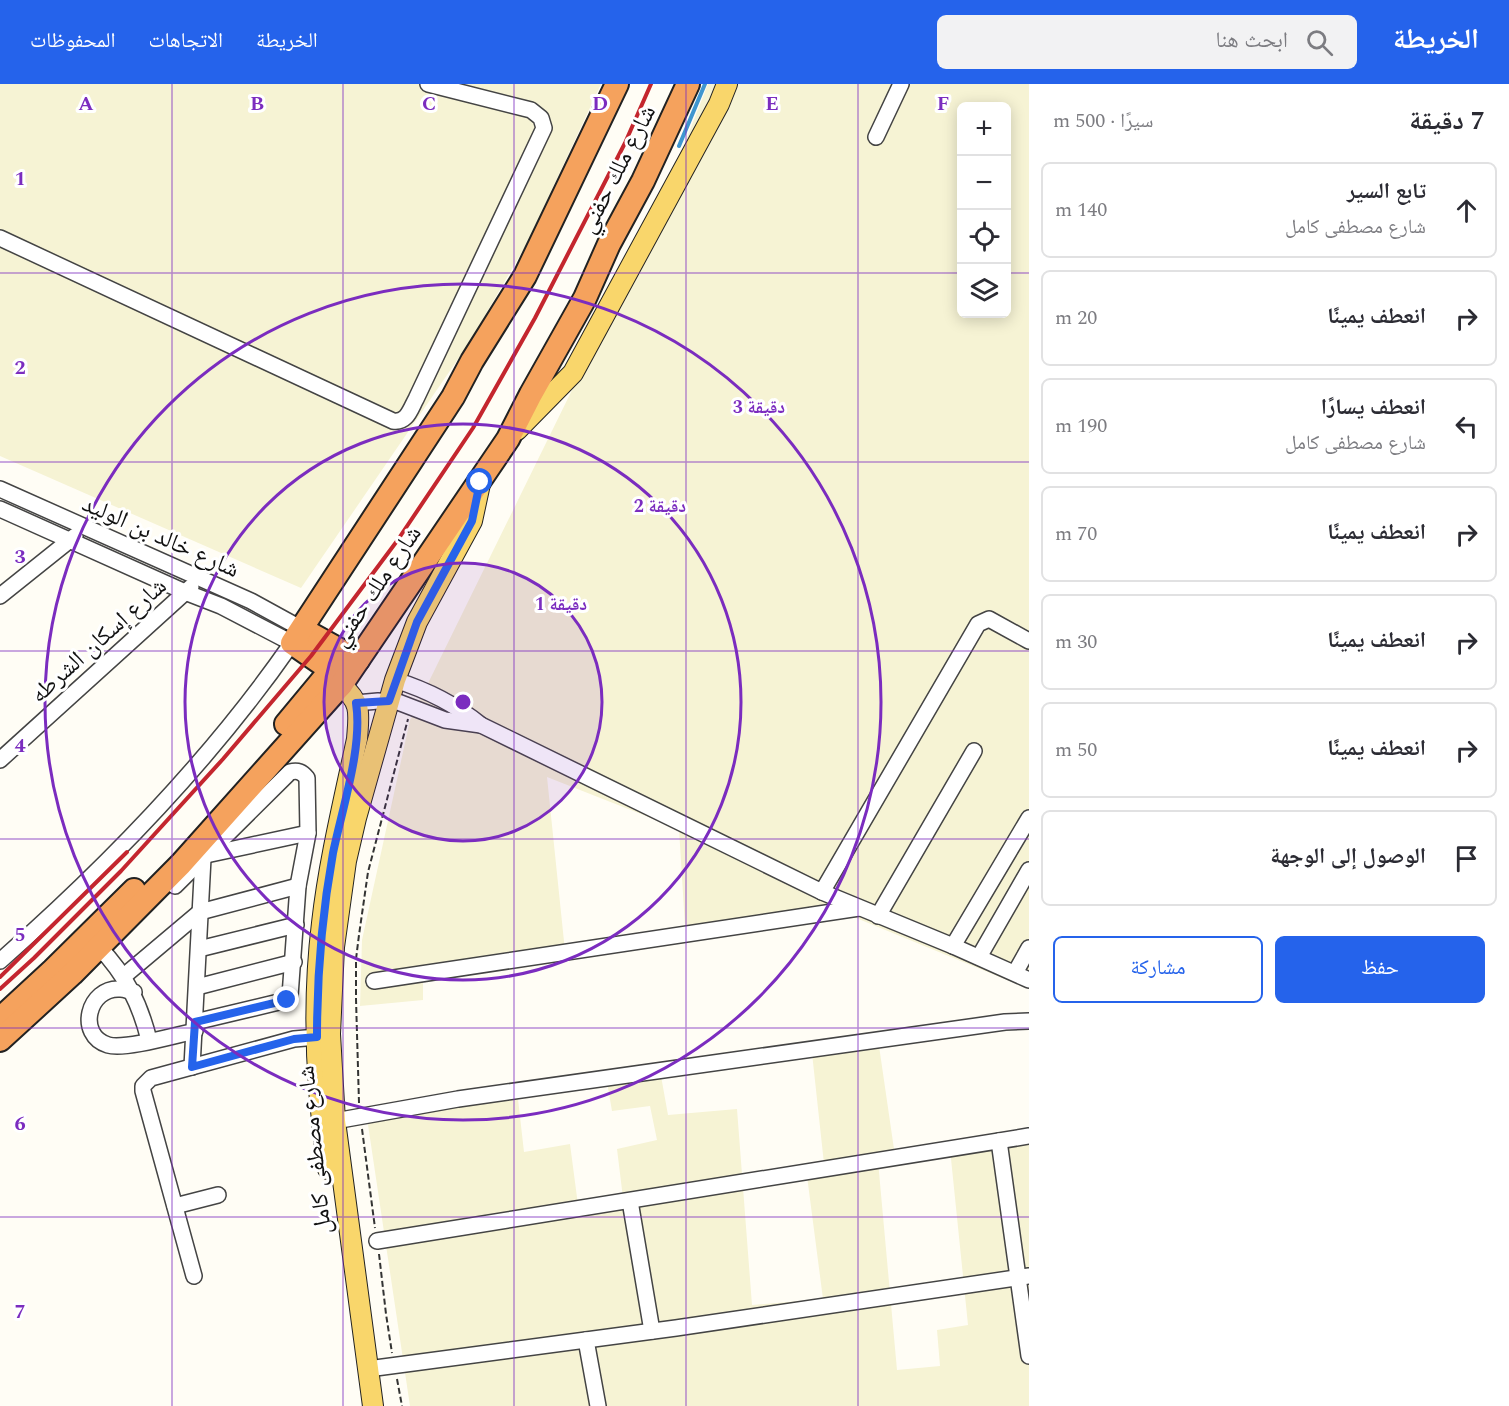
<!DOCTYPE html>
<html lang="ar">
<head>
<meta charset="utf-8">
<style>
  body { margin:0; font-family:Spectral,"Noto Naskh Arabic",serif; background:#f2f2f3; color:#2b2b33; direction:rtl }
  .controls { position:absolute; right:18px; top:18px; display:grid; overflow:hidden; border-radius:9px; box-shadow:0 3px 15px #0003 }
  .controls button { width:54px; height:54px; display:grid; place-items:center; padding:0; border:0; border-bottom:2px solid #e1e1e2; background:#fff; color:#2b2b33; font:30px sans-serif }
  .stop { position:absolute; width:18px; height:18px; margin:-14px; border:4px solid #2563eb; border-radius:50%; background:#fff }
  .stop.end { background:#2563eb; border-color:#fff; box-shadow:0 2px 6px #0008 }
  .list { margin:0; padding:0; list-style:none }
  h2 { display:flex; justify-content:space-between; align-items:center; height:78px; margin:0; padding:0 24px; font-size:26px }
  h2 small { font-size:20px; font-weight:400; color:#7c7c81 }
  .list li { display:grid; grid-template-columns:39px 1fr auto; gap:18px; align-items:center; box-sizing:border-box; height:96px; margin:0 12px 12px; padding:0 12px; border:2px solid #e1e1e2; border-radius:9px }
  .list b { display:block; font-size:22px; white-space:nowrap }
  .list p { margin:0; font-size:20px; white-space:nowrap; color:#7c7c81 }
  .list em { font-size:20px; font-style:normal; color:#7c7c81 }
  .actions { display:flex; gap:12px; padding:18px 24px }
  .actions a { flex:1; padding:14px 0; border:2px solid #2563eb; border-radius:9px; text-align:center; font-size:21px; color:#2563eb }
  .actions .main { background:#2563eb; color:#fff }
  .icon { flex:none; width:33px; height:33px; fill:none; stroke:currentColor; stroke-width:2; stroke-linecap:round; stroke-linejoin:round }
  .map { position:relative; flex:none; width:1029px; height:1322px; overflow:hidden; direction:ltr }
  header { display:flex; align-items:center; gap:36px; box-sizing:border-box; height:84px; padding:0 30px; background:#2563eb; color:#fff }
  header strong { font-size:28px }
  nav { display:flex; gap:33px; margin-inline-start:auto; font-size:21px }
  .search { width:420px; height:54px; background:#f2f2f3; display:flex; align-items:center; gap:15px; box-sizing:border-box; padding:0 21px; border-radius:9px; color:#7c7c81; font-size:22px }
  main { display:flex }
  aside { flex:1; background:#fff }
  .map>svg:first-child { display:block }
  .farmland { fill:#f6f3d4; fill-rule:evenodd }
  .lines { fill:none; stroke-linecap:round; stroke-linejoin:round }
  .stream { stroke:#3f96cf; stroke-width:4 }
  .minor-casing { stroke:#444; stroke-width:18 }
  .major-casing { stroke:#222; stroke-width:22 }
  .highway-casing { stroke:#222; stroke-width:26 }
  .path { stroke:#333; stroke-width:2; stroke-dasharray:6 3; stroke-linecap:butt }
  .minor { stroke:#fff; stroke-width:15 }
  .major { stroke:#f9d66b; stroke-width:20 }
  .highway { stroke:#f5a25d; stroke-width:22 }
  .rail { stroke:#c4262e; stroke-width:4 }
  .route { stroke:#2563eb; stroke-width:8 }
  .grid { fill:none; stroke:#7b2cbf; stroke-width:1.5; stroke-opacity:0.55 }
  .ring { fill:none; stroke:#7b2cbf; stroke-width:3 }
  .labels { text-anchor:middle; stroke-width:6; stroke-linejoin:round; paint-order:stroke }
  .street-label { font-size:24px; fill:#111; stroke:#fff }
  .grid-label { font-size:20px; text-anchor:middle; font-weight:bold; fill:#7b2cbf; stroke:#fff; stroke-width:6; stroke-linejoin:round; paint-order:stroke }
  .centre { fill:#7b2cbf; stroke:#fff; stroke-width:3 }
  .ring-label { font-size:18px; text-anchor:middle; font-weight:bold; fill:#7b2cbf; stroke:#fff; stroke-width:6; stroke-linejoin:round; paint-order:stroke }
</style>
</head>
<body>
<header>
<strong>الخريطة</strong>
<div class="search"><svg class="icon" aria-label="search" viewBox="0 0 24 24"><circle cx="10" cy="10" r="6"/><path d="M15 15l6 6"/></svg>ابحث هنا</div>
<nav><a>الخريطة</a><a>الاتجاهات</a><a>المحفوظات</a></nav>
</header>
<main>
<aside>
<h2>7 دقيقة<small>سيرًا · 500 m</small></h2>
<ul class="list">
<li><svg class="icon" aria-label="ahead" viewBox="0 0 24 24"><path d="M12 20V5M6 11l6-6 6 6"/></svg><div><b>تابع السير</b><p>شارع مصطفى كامل</p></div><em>140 m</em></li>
<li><svg class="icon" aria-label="right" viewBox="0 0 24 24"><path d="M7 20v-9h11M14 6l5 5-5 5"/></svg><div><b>انعطف يمينًا</b></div><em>20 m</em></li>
<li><svg class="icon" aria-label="left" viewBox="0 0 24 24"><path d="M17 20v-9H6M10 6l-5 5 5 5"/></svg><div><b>انعطف يسارًا</b><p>شارع مصطفى كامل</p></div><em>190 m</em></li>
<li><svg class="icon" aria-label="right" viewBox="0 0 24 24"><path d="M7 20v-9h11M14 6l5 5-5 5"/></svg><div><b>انعطف يمينًا</b></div><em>70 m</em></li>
<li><svg class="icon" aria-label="right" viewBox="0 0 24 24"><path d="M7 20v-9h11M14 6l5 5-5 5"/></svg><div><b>انعطف يمينًا</b></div><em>30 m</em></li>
<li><svg class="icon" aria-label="right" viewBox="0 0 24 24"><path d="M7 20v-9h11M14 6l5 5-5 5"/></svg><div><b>انعطف يمينًا</b></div><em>50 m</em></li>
<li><svg class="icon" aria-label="arrive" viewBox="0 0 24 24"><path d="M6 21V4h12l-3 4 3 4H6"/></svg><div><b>الوصول إلى الوجهة</b></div></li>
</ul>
<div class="actions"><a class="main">حفظ</a><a>مشاركة</a></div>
</aside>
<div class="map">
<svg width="1029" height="1322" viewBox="0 0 1029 1322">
  <rect width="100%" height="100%" fill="#fffdf5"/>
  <g class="farmland">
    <path d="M0 0H601L527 159 469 259 301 504 0 372Z"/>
    <path d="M708 0H1029V905L844 829 686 858 679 745 547 693 565 867 423 892V916L360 922 362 856 410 636 574 302 668 120 682 66ZM962 22H1006V230H962Z"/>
    <path d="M878 955 895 1072 878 1077 897 1286 940 1282 937 1246 968 1241 950 1065 1029 1051V1322H410L367 1034 446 1019 518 1015 524 1068 570 1060 578 1121 623 1114 617 1065 657 1056 650 1022 612 1027 607 998 661 992 668 1031 737 1025 752 1221 823 1215 807 1092 825 1089 812 969Z"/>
  </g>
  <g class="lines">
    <path class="stream" d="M679 62 705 0"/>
    <g class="minor-casing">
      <g id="minor">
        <path d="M876 53 901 0"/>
        <path d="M0 154 393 337C407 339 410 326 416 315L544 44 541 34 531 26 428 0"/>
        <path d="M0 405 251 517 302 545"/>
        <path d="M0 425 185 508 221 522 292 559C210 677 108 782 0 877"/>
        <path d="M0 512 75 452"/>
        <path d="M395 596C427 606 455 620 481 641L822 808 953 862 1029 896"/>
        <path d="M356 619 378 617 398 618 445 636 481 641"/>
        <path d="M0 676 191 503"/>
        <path d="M206 771 308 749"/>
        <path d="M175 802 290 688C298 686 302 688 307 694L308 749 298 802 290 912 283 917 195 938"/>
        <path d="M822 808 978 540 989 535 1029 557"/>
        <path d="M878 832 974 667"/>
        <path d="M953 862 1029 734"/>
        <path d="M99 863C126 891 140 920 149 956"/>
        <path d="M199 865 296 841"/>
        <path d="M979 873 1029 786"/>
        <path d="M1015 889 1029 864"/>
        <path d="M124 892 200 828 298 802"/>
        <path d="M374 897 859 824"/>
        <path d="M197 903 294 878"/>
        <path d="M134 908C129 907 124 905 120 905 88 903 76 951 108 961 125 966 176 951 195 947"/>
        <path d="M192 983 203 774"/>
        <path d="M335 1037 458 1015 1005 938 1029 937"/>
        <path d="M999 1057 1029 1272"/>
        <path d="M630 1117 652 1247"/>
        <path d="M175 1122 218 1111"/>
        <path d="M377 1157 1029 1052"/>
        <path d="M194 1192 143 1007V1002L151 994 294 955 317 953"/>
        <path d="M586 1256 598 1322"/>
        <path d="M368 1285 676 1244 1029 1192"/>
      </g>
    </g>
    <g class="major-casing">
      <g id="major">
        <path d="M517 346 573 289 719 20 727 0"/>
        <path d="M328 1085C316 1004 312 921 322 839 329 777 344 716 357 655 359 629 362 619 341 601"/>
        <path d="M373 1322 335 1037 330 950 334 863 346 777 356 734 395 596 417 538 472 437 480 400"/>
      </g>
    </g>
    <g class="highway-casing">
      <g id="highway">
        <path d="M302 545 358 576"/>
        <path d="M341 601 331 586 292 559 453 313 472 277 525 192 617 0"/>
        <path d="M286 640 340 575"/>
        <path d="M0 935 53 886 134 806"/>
        <path d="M0 956 72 890 181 780 341 601 508 355 531 310 585 214 609 160 643 97 688 0"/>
      </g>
    </g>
    <g class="path">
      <path d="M359 1019 356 915V875L359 851 368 788 408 635"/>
      <path d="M362 1045 375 1144"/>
      <path d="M379 1170 386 1230 392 1269"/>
      <path d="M397 1295 402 1322"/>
    </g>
    <use href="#minor" class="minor"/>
    <use href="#major" class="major"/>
    <use href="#highway" class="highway"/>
    <g class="rail">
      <path d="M0 893 127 768"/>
      <path d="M0 905 34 874 121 787 223 675 311 572 397 457 473 344 535 234 625 59 651 0"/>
    </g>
  </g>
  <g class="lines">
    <path class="route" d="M287 916 195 938 192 983 294 955 317 953C317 891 322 830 333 769 342 725 363 663 356 619L389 617 417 538 472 437 480 398"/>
  </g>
  <path class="grid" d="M172 0V1322M343 0V1322M514 0V1322M686 0V1322M858 0V1322M0 189H962M1006 189H1029M0 378H1029M0 567H1029M0 755H1029M0 944H1029M0 1133H1029"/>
  <circle cx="463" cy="618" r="139" fill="#7b2cbf" fill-opacity=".12"/>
  <g class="ring">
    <circle cx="463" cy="618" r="139"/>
    <circle cx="463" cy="618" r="278"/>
    <circle cx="463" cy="618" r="418"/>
  </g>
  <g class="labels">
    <g class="street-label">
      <text transform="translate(617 85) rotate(-63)" y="8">شارع ملك حفني</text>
      <text transform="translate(161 452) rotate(24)" y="8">شارع خالد بن الوليد</text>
      <text transform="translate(376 502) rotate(-56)" y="8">شارع ملك حفني</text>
      <text transform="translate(98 556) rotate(-42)" y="8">شارع إسكان الشرطه</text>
      <text transform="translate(314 1066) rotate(-96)" y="8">شارع مصطفى كامل</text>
    </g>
  </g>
  <g class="grid-label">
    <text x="86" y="26">A</text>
    <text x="257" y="26">B</text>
    <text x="429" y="26">C</text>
    <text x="600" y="26">D</text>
    <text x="772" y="26">E</text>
    <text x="943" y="26">F</text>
    <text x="20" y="101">1</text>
    <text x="20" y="290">2</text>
    <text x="20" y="479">3</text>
    <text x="20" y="668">4</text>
    <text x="20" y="857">5</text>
    <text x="20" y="1046">6</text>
    <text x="20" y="1234">7</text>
  </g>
  <circle cx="463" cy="618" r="9" class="centre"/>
  <g class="ring-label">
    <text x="759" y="329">3 دقيقة</text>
    <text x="660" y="428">2 دقيقة</text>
    <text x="561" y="526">1 دقيقة</text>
  </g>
</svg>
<div class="controls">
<button>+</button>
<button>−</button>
<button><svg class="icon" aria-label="locate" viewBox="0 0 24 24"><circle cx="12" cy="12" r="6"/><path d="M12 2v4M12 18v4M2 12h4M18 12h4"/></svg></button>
<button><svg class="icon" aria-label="layers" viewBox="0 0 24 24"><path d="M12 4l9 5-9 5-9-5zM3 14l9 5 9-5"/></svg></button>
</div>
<div class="stop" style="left:480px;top:398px"></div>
<div class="stop end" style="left:287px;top:916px"></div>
</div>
</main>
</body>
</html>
